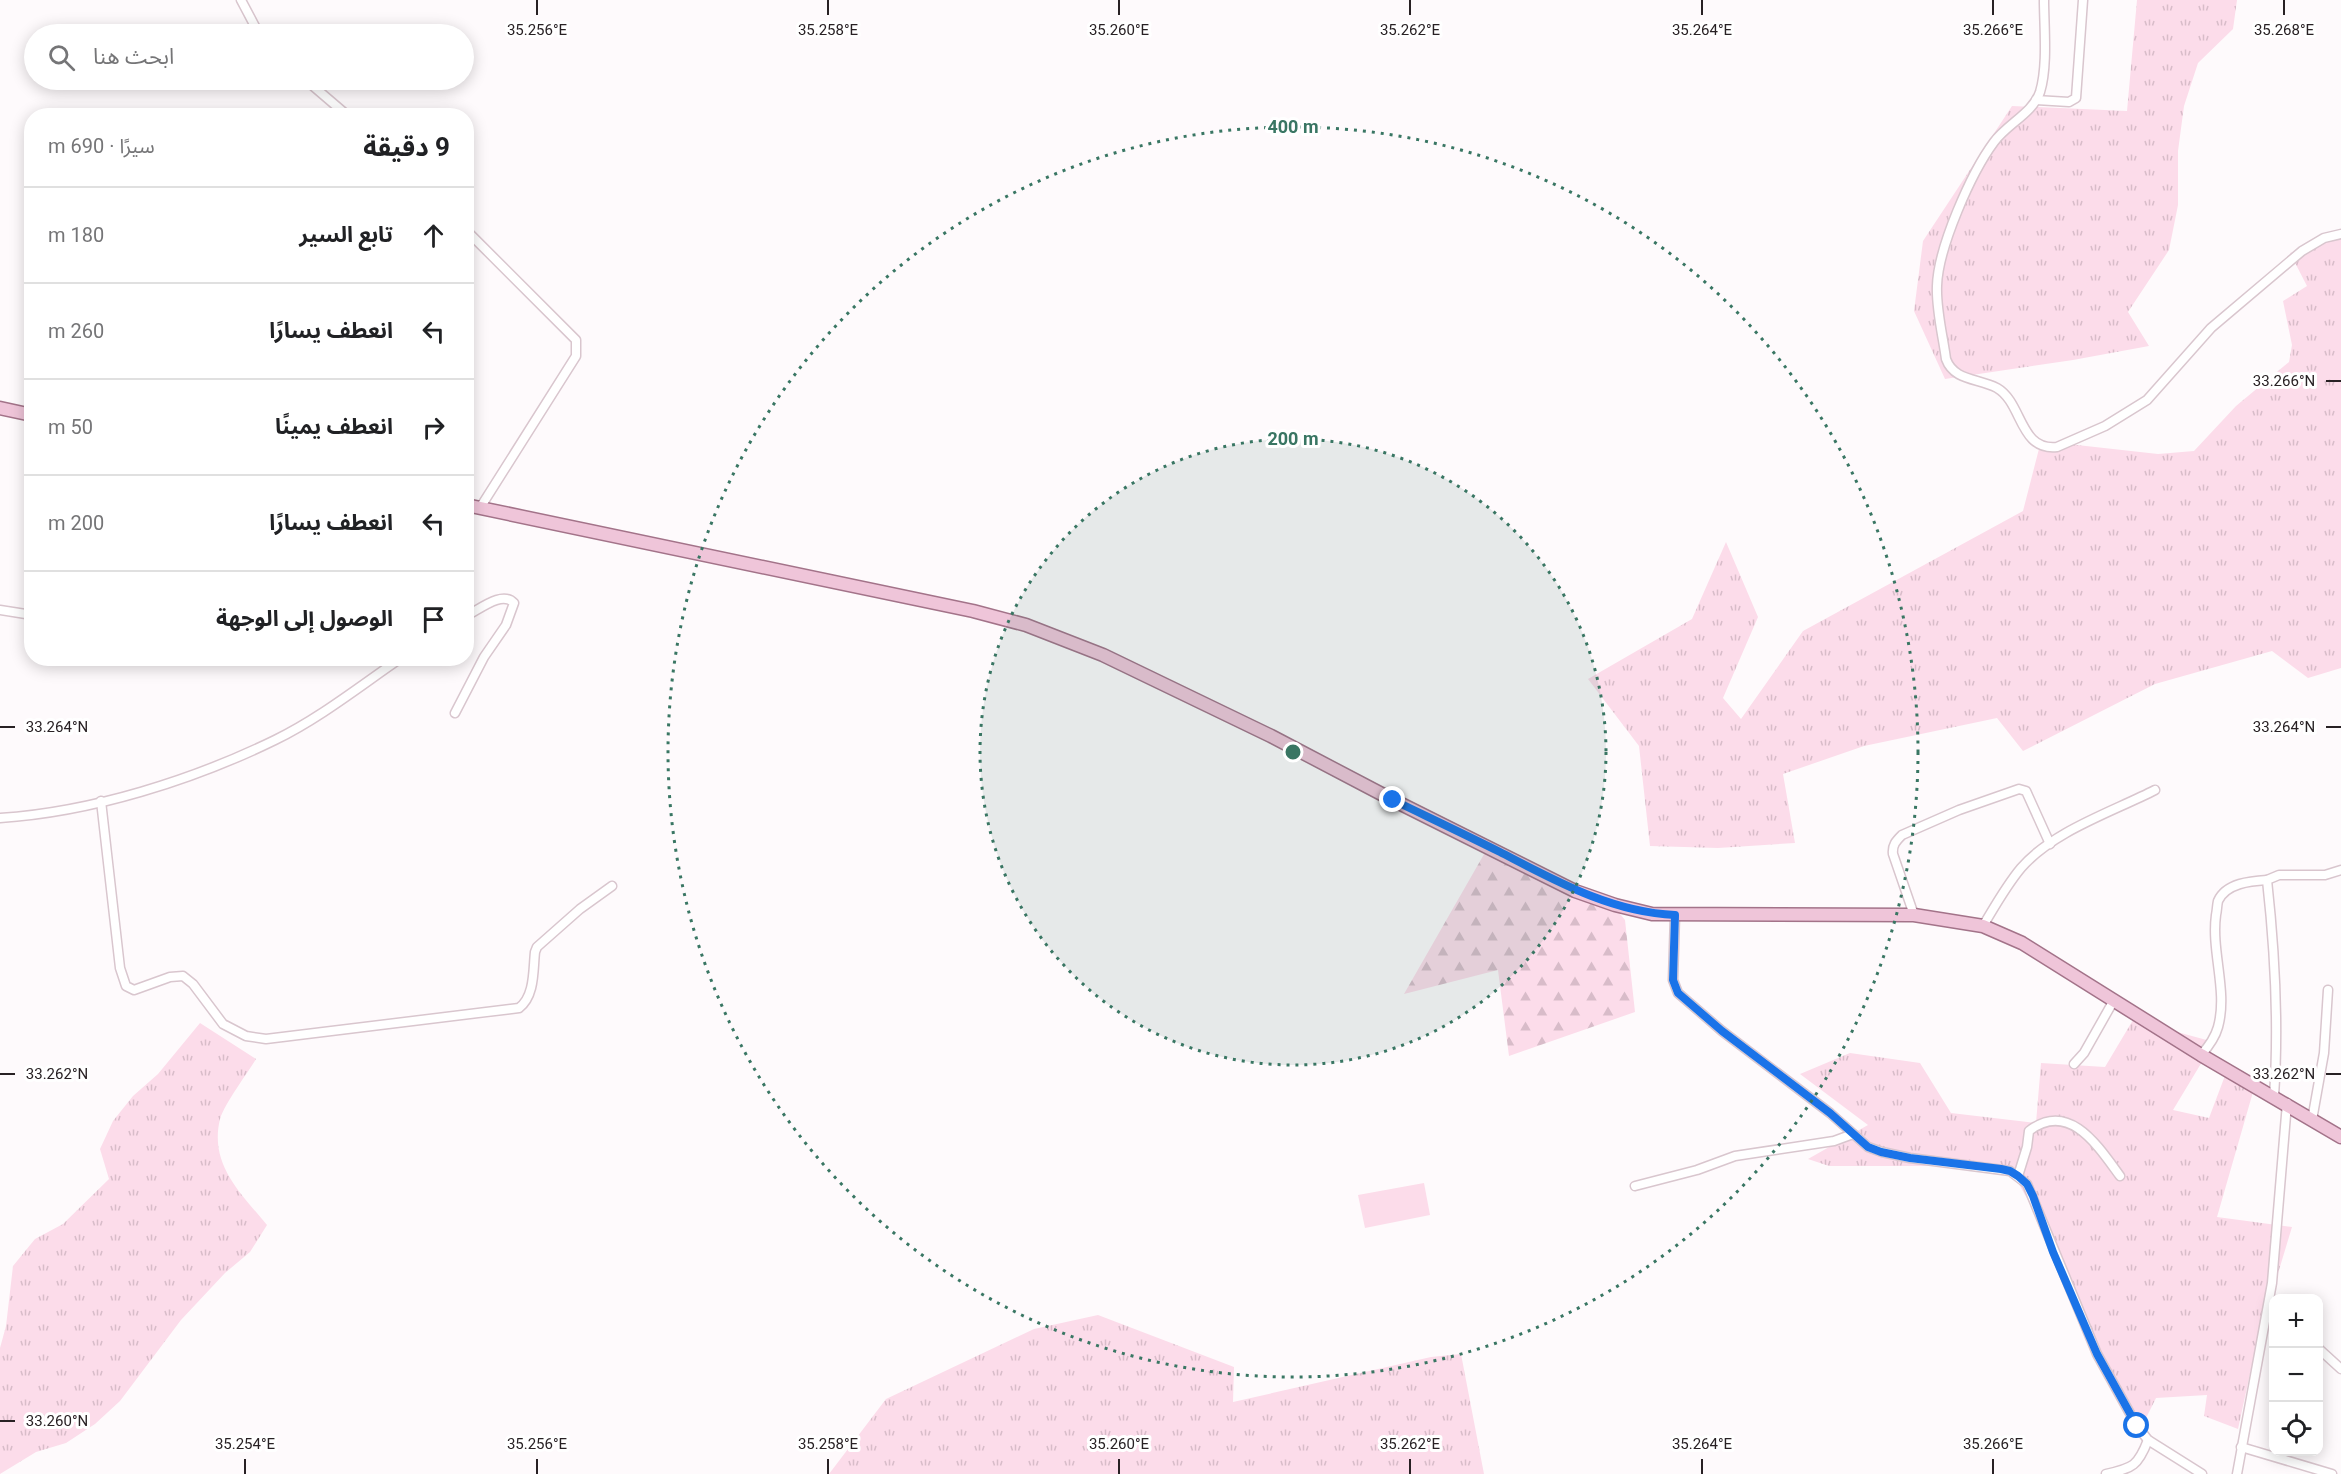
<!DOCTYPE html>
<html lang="ar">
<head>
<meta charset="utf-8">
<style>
  body { margin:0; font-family:Roboto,"Noto Sans Arabic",sans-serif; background:#f2f2f2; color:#202124; direction:rtl }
  .controls { position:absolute; right:18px; bottom:18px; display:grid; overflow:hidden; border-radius:12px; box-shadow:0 3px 15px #0003 }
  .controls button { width:54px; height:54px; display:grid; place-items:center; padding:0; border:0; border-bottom:2px solid #e0e0e0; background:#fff; color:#202124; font:30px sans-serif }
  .stop { position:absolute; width:18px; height:18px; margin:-14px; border:4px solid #1a73e8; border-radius:50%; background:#fff }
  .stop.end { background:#1a73e8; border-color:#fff; box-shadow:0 2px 6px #0008 }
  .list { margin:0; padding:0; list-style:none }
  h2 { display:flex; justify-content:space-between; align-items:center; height:78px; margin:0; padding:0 24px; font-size:26px }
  h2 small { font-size:20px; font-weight:400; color:#757577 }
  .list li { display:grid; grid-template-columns:39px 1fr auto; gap:18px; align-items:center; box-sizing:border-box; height:96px; padding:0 24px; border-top:2px solid #e0e0e0 }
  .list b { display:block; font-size:22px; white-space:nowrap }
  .list em { font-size:20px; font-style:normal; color:#757577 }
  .icon { flex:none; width:33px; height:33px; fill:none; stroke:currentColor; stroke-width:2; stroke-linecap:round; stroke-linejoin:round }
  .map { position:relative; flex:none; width:2341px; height:1474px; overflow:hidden; direction:ltr }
  .search { position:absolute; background:#fff; box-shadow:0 3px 15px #0003; left:24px; top:24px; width:450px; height:66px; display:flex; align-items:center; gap:15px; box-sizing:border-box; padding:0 21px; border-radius:33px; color:#757577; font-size:22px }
  .panel { position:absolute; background:#fff; box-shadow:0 3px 15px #0003; left:24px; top:108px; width:450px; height:558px; border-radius:24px; direction:rtl }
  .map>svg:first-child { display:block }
  .grass { fill:url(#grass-tufts) }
  .forest { fill:url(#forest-firs) }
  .park { fill:#fcdcea }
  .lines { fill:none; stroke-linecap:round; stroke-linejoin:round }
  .street-casing { stroke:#d9c6ce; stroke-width:11 }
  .primary-casing { stroke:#a37389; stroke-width:15 }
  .street { stroke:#fff; stroke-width:8 }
  .primary { stroke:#efc5d9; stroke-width:12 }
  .route { stroke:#1a73e8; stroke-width:8 }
  .ticks { fill:none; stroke:#282124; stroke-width:2 }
  .ring { fill:none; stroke:#397663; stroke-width:3; stroke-dasharray:3 6 }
  .ticks-label { font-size:15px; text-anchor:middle; fill:#282124; stroke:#fff; stroke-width:6; stroke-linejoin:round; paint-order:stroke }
  .centre { fill:#397663; stroke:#fff; stroke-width:3 }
  .ring-label { font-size:18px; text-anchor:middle; font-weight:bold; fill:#397663; stroke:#fff; stroke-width:6; stroke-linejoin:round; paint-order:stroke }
</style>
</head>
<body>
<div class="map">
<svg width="2341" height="1474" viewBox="0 0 2341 1474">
  <defs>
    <pattern id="grass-tufts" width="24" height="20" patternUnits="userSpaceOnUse" patternTransform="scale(1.5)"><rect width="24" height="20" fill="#fcdcea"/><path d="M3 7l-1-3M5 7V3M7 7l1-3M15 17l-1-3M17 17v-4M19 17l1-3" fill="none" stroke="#d8bcc9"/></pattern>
    <pattern id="forest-firs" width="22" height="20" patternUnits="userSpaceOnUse" patternTransform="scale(1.5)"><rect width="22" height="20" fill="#fcdcea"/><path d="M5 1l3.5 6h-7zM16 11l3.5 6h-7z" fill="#d8bcc9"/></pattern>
  </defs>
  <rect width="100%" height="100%" fill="#fefafc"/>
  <g class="grass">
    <path d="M2137 0H2237L2233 29 2198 63 2184 106 2178 151V205L2169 250 2128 312 2149 346 2073 360 1945 379 1914 311 1923 241 2012 106 2127 111Z"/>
    <path d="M2341 234V668L2308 678 2272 651 2155 684 2023 751 1997 718 1864 746 1783 774 1795 843 1718 848 1650 846 1639 746 1588 679 1692 619 1726 542 1758 617 1723 698 1741 719 1803 631 2023 511 2041 441 2158 454 2194 451 2236 406 2289 362 2292 345 2283 301 2307 286 2290 253Z"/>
    <path d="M2133 1020 2214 1042 2173 1110 2209 1118 2226 1073 2255 1085 2217 1217 2292 1227 2256 1346 2238 1429 2204 1416 2207 1395 2156 1398 2139 1432 2070 1296 2041 1224 2015 1177 1978 1166H1829L1808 1159 1868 1125 1800 1074 1850 1053 1920 1063 1951 1113 2036 1123 2041 1063 2105 1067Z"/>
    <path d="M200 1023 256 1059C247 1074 225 1103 220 1119 209 1165 241 1193 267 1225L250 1252 225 1273 181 1320 120 1401 95 1424 66 1443 36 1452 0 1474V1348L6 1326 13 1266 35 1239 63 1224 109 1179 100 1149 113 1121 133 1096 158 1074Z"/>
    <path d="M1098 1315 1234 1367 1233 1402 1431 1357 1461 1354 1484 1474H829L886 1399 1034 1329Z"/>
  </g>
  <path class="forest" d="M1487 849 1616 909 1625 920 1635 1012 1509 1056 1498 970 1404 994Z"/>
  <path class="park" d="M1424 1183 1430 1215 1365 1228 1358 1195Z"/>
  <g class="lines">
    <g class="street-casing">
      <g id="street">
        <path d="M241 0 259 34"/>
        <path d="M2044 0C2044 27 2048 66 2040 92 2033 113 2007 124 1994 142 1971 173 1938 248 1937 286 1936 310 1943 336 1946 359 1954 381 1978 378 1997 388 2023 403 2019 451 2057 447L2105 426 2147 400 2211 328 2302 251 2324 238 2341 234"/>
        <path d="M306 80 348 116"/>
        <path d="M2036 100 2069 102 2076 98 2083 0"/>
        <path d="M466 230 576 340V356L480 508"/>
        <path d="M0 610 32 615"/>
        <path d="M455 713 484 657 506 625 514 603C502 590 479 610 466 616"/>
        <path d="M101 801 120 968 126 986 134 990 170 977 183 976 193 984 223 1024 246 1036 266 1039 519 1008C535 996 533 970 535 952L537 947 580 909 612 886"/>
        <path d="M0 818C92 812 193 780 275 740 320 718 360 686 401 658"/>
        <path d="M1675 915 1673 980 1678 993 1722 1031 1830 1113 1868 1147 1882 1152 1910 1158 2010 1171 2027 1184 2097 1354 2137 1426 2148 1440 2202 1474"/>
        <path d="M1914 915 1893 854C1892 845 1896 841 1902 835L1959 810 2019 789 2026 791 2050 844"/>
        <path d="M1983 926C1995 906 2006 886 2021 868 2053 831 2112 812 2155 790"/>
        <path d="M2201 1055C2209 1046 2215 1038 2218 1027 2228 991 2211 952 2216 915 2217 911 2217 905 2218 901 2226 883 2251 881 2267 880"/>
        <path d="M2074 1064 2084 1053 2114 1000"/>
        <path d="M2274 1096C2279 1024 2275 952 2267 880L2279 875H2325L2341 870"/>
        <path d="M2312 1120 2324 1053 2328 990"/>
        <path d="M2018 1176 2027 1147 2029 1131C2069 1100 2098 1146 2120 1176"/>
        <path d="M1635 1186 1697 1170 1735 1156 1834 1141 1853 1134"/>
        <path d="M2318 1348 2341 1369"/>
        <path d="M2241 1447 2332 1474"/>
        <path d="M2106 1474C2133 1468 2138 1466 2148 1440"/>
        <path d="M2237 1474 2272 1283 2287 1103"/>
      </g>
    </g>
    <g class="primary-casing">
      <g id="primary">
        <path d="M0 408 32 415"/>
        <path d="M466 505 973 611 1026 625 1103 655 1271 736 1393 800 1575 891 1615 905 1652 914 1914 915 1983 926 2022 943 2201 1055 2341 1137"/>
      </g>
    </g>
    <use href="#street" class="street"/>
    <use href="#primary" class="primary"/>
  </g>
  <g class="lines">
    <path class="route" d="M1393 800C1428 817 1464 834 1500 852 1556 881 1611 912 1675 915L1673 980 1678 993 1722 1031 1830 1113 1868 1147 1881 1152 1910 1158 2001 1169 2010 1171 2018 1176 2027 1184 2033 1196 2053 1252 2097 1354 2137 1426"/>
  </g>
  <path class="ticks" d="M537 0V15M828 0V15M1119 0V15M1410 0V15M1702 0V15M1993 0V15M2284 0V15M2326 381H2341M0 727H15M2326 727H2341M0 1074H15M2326 1074H2341M0 1421H15M245 1459V1474M537 1459V1474M828 1459V1474M1119 1459V1474M1410 1459V1474M1702 1459V1474M1993 1459V1474"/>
  <circle cx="1293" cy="752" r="313" fill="#397663" fill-opacity=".12"/>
  <g class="ring">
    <circle cx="1293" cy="752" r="313"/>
    <circle cx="1293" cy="752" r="625"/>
  </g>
  <g class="ticks-label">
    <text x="537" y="35">35.256°E</text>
    <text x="828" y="35">35.258°E</text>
    <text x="1119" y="35">35.260°E</text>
    <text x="1410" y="35">35.262°E</text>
    <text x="1702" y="35">35.264°E</text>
    <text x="1993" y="35">35.266°E</text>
    <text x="2284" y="35">35.268°E</text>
    <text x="2284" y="386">33.266°N</text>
    <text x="57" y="732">33.264°N</text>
    <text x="2284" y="732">33.264°N</text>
    <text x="57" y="1079">33.262°N</text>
    <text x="2284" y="1079">33.262°N</text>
    <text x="57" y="1426">33.260°N</text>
    <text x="245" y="1449">35.254°E</text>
    <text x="537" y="1449">35.256°E</text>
    <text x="828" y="1449">35.258°E</text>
    <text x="1119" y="1449">35.260°E</text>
    <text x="1410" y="1449">35.262°E</text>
    <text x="1702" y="1449">35.264°E</text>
    <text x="1993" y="1449">35.266°E</text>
  </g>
  <circle cx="1293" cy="752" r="9" class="centre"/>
  <g class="ring-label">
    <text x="1293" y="133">400 m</text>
    <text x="1293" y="445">200 m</text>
  </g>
</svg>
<div class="controls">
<button>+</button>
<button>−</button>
<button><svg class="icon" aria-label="locate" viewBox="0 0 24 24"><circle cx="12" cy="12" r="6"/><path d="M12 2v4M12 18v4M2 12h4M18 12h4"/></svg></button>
</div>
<div class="stop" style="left:2137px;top:1426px"></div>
<div class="stop end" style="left:1393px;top:800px"></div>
<div class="search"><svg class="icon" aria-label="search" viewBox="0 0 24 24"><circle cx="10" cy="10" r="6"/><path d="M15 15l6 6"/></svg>ابحث هنا</div>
<section class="panel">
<h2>9 دقيقة<small>سيرًا · 690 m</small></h2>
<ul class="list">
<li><svg class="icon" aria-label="ahead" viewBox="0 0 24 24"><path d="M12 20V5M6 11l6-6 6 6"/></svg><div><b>تابع السير</b></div><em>180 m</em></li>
<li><svg class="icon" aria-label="left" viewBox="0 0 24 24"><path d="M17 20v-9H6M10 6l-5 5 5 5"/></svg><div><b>انعطف يسارًا</b></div><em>260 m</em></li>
<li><svg class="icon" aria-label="right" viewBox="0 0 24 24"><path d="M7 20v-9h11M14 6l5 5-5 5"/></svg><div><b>انعطف يمينًا</b></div><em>50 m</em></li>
<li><svg class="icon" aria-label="left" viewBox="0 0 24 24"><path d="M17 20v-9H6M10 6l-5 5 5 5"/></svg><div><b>انعطف يسارًا</b></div><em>200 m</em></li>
<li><svg class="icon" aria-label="arrive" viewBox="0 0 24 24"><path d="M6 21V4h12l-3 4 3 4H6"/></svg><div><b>الوصول إلى الوجهة</b></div></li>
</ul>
</section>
</div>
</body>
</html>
